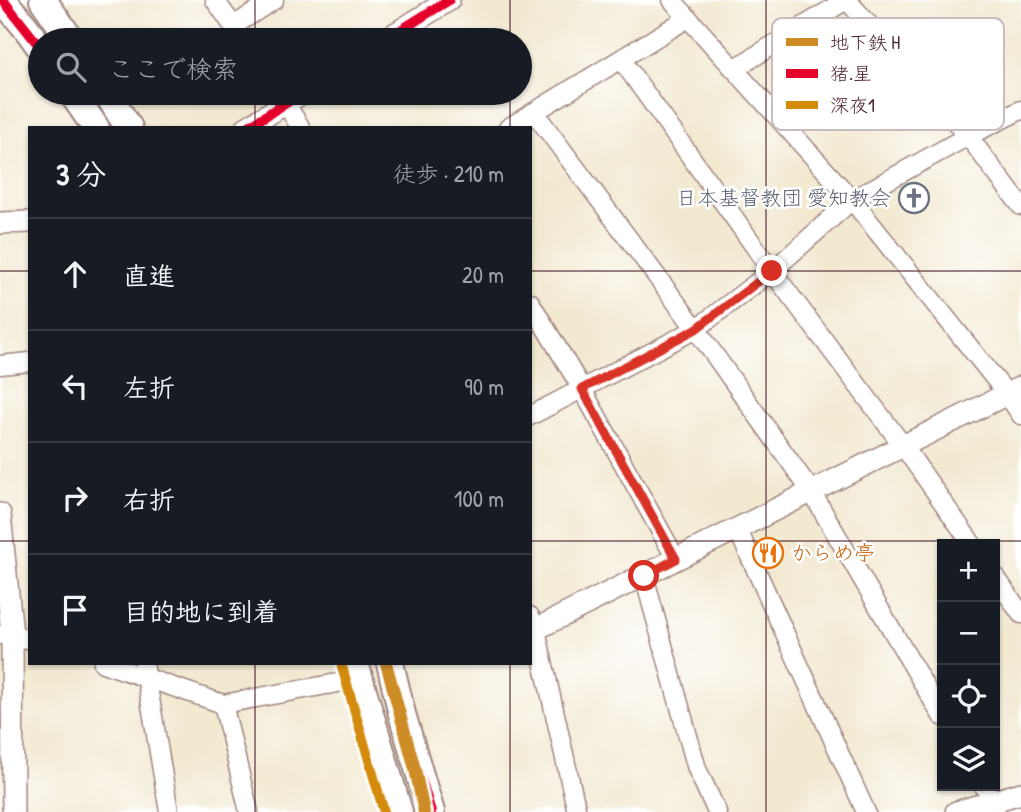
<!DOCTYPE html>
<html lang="ja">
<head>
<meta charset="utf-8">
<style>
  body { margin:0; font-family:"Patrick Hand","Klee One",sans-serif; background:#242831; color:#f1f3f6 }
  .controls { position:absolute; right:21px; bottom:21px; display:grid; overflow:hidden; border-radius:0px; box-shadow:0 2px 5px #0004 }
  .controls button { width:63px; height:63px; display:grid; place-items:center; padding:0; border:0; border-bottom:2px solid #363941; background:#171b24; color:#f1f3f6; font:35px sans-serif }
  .stop { position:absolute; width:21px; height:21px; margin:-16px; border:5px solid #d93025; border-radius:50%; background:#fff }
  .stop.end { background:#d93025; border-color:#fff; box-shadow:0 2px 7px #0008 }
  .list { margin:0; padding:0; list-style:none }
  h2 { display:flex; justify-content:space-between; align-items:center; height:91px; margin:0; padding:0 28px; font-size:30px }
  h2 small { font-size:23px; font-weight:400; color:#9ea1a6 }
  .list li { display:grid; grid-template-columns:46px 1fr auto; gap:21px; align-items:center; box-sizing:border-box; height:112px; padding:0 28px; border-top:2px solid #363941 }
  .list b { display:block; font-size:26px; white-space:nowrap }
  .list em { font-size:23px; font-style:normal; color:#9ea1a6 }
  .icon { flex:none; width:38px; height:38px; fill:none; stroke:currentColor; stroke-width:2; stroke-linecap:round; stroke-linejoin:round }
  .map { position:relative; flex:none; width:1021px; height:812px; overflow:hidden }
  .search { position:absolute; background:#171b24; box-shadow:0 2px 5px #0004; left:28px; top:28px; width:504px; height:77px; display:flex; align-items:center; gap:18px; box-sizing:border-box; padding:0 24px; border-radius:38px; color:#9ea1a6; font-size:26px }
  .panel { position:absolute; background:#171b24; box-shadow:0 2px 5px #0004; left:28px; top:126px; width:504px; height:539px; border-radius:0px }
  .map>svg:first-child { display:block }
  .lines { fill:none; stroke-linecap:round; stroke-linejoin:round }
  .minor-casing { stroke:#9e847e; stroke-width:21 }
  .tertiary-casing { stroke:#9e847e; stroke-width:24 }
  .primary-casing { stroke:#9e847e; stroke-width:30 }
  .minor { stroke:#fff; stroke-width:18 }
  .tertiary { stroke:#fff; stroke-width:21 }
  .primary { stroke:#fff; stroke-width:26 }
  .bus-1-casing { stroke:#fff; stroke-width:16 }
  .bus-2-casing { stroke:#fff; stroke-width:16 }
  .bus-1 { stroke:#e4002b; stroke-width:10 }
  .bus-2 { stroke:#d48b09; stroke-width:10 }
  .metro-1-casing { stroke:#fff; stroke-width:18 }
  .metro-1 { stroke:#ce8c25; stroke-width:12 }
  .route { stroke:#d93025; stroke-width:9 }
  .grid { fill:none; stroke:#4a1f2b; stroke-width:2; stroke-opacity:0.55 }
  .labels { text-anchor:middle; stroke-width:5; stroke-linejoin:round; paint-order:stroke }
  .worship-label { font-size:21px; fill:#5b616d; stroke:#fff; text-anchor:end }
  .food-label { font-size:21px; fill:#c56008; stroke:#fff; text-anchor:start }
  .key { fill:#fff; stroke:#c9bcbf; stroke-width:2 }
  .key-label { font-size:19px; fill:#4a1f2b }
</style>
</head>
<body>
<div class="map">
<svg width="1021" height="812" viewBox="0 0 1021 812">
  <rect width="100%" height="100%" fill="#fff"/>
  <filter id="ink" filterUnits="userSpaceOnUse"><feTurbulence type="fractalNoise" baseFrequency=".0143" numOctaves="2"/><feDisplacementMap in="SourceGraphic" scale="14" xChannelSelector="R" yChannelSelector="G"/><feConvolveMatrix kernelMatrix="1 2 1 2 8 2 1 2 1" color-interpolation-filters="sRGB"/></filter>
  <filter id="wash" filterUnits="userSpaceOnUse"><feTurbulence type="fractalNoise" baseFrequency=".00686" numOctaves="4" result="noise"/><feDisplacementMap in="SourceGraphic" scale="28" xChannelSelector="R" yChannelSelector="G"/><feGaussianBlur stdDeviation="1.57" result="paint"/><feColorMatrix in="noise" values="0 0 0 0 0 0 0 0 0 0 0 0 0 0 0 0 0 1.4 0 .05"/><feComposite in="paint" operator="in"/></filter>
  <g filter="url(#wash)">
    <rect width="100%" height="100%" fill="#f2e9d1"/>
  </g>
  <g filter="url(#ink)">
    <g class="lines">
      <g class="minor-casing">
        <g id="minor">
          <path d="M215 0 243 40"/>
          <path d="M672 0 852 200 1007 394 1021 415"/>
          <path d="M847 0 968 136 1021 206"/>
          <path d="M233 26 274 0"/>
          <path d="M621 59 772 271 904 447 972 544"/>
          <path d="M734 69 846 0"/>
          <path d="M279 93 301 128"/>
          <path d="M534 112 696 329 811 491 942 716"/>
          <path d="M508 128 688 18"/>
          <path d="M530 302 582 389 676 559"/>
          <path d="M0 365 30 362"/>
          <path d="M530 416 696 329 772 271 852 200 968 136 1021 110"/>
          <path d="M737 528 866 812"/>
          <path d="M644 576 697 769 717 812"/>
          <path d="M995 576 1021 614"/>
          <path d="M530 616 536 630 577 812"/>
          <path d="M0 635 12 634 30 640"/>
          <path d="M103 663 223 704 249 812"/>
          <path d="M144 663 169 812"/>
          <path d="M223 704 359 679"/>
          <path d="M984 786 993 801 996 812"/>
        </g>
      </g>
      <g class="tertiary-casing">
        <g id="tertiary">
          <path d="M385 40 449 0"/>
          <path d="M246 128 302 93"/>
          <path d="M0 223 30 222"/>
          <path d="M0 514 12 634 13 812"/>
          <path d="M530 632 1021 387"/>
          <path d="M956 812 1021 793"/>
        </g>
      </g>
      <g class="primary-casing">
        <g id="primary">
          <path d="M3 0 27 29 40 47"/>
          <path d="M43 0 71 40"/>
          <path d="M72 93 96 128"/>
          <path d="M107 93 129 128"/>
          <path d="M355 663 399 812"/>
          <path d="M390 663 402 714 431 812"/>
        </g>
      </g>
      <use href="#minor" class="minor"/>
      <use href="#tertiary" class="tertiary"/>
      <use href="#primary" class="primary"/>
      <g class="bus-1-casing">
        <g id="bus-1">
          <path d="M3 0 40 47"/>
          <path d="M385 40 449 0"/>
          <path d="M246 128 302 93"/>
          <path d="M390 663 402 714 431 812"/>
        </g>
      </g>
      <g class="bus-2-casing">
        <path id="bus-2" d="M342 667 384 812"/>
      </g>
      <use href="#bus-1" class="bus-1"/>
      <use href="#bus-2" class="bus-2"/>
      <g class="metro-1-casing">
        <path id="metro-1" d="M386 663 415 769 424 812"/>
      </g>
      <use href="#metro-1" class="metro-1"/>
    </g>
  </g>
  <g class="lines" filter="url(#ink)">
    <path class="route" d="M644 576 676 559 582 389 696 329 772 271"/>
  </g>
  <path class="grid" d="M255 0V40M510 0V40M766 0V812M255 93V128M510 93V128M0 271H30M530 271H1021M0 541H30M530 541H1021M255 663V812M510 663V812"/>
  <defs>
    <g id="church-ring" transform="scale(1.575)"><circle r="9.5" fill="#fff" stroke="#6b7280" stroke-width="1.5"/><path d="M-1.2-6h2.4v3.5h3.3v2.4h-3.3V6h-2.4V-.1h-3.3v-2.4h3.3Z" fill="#6b7280"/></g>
    <g id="restaurant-ring" transform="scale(1.575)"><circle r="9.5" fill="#fff" stroke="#e8710a" stroke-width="1.5"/><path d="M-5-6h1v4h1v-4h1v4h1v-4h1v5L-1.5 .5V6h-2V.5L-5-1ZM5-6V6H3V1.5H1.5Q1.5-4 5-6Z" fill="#e8710a"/></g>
  </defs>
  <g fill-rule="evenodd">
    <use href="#church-ring" x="914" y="198"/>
    <use href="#restaurant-ring" x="768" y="553"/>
  </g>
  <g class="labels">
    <g class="worship-label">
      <text x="891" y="205">日本基督教団 愛知教会</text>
    </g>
    <g class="food-label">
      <text x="791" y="560">からめ亭</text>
    </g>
  </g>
  <rect x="772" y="18" width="232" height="112" rx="10" class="key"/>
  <rect x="786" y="38" width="32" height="8" fill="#ce8c25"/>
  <rect x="786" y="69" width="32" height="9" fill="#e4002b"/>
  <rect x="786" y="101" width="32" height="8" fill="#d48b09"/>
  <g class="key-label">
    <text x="830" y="49">地下鉄 H</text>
    <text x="830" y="80">猪.星</text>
    <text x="830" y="112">深夜1</text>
  </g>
</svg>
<div class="controls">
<button>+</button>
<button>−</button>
<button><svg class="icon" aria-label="locate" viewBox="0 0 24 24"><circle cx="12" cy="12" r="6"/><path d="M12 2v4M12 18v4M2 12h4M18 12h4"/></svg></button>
<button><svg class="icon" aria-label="layers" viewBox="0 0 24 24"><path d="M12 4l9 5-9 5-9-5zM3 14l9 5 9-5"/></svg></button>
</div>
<div class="stop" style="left:644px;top:576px"></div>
<div class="stop end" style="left:772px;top:271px"></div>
<div class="search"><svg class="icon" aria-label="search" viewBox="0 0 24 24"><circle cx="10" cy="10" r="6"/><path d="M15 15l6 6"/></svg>ここで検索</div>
<section class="panel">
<h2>3 分<small>徒歩 · 210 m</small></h2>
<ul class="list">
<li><svg class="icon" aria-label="ahead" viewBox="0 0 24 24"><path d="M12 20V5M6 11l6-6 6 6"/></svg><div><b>直進</b></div><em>20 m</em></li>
<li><svg class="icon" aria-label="left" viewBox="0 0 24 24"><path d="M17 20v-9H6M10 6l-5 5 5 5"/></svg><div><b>左折</b></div><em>90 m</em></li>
<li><svg class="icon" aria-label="right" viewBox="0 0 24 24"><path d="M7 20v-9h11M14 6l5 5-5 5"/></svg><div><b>右折</b></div><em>100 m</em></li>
<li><svg class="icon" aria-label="arrive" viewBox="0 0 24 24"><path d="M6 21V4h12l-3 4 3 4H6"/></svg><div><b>目的地に到着</b></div></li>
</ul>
</section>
</div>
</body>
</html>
